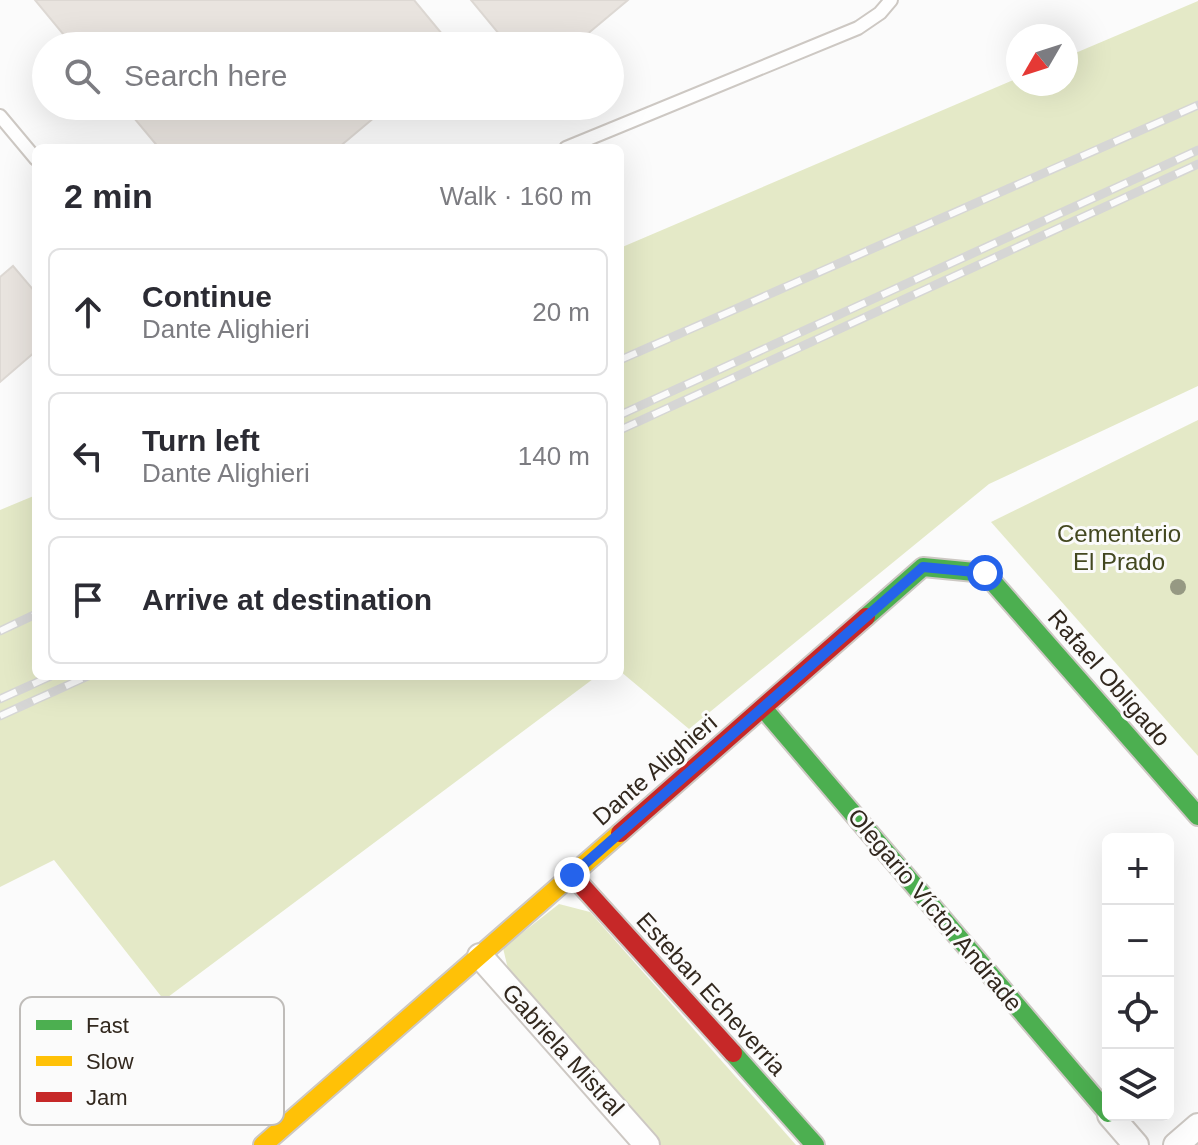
<!DOCTYPE html>
<html lang="en">
<head>
<meta charset="utf-8">
<style>
  body { margin:0; font-family:Helvetica,sans-serif; background:#f7f7f7; color:#2b2b33 }
  .controls { position:absolute; right:24px; bottom:24px; display:grid; overflow:hidden; border-radius:12px; box-shadow:0 8px 32px #0002 }
  .controls button { width:72px; height:72px; display:grid; place-items:center; padding:0; border:0; border-bottom:2px solid #e1e1e2; background:#fff; color:#2b2b33; font:40px sans-serif }
  .compass { position:absolute; left:1006px; top:24px; width:72px; height:72px; border-radius:50%; background:#fff; box-shadow:0 8px 32px #0002; rotate:231deg }
  .stop { position:absolute; width:24px; height:24px; margin:-18px; border:6px solid #2563eb; border-radius:50%; background:#fff }
  .stop.end { background:#2563eb; border-color:#fff; box-shadow:0 2px 8px #0008 }
  .list { margin:0; padding:0; list-style:none }
  h2 { display:flex; justify-content:space-between; align-items:center; height:104px; margin:0; padding:0 32px; font-size:34px }
  h2 small { font-size:26px; font-weight:400; color:#7c7c81 }
  .list li { display:grid; grid-template-columns:52px 1fr auto; gap:24px; align-items:center; box-sizing:border-box; height:128px; margin:0 16px 16px; padding:0 16px; border:2px solid #e1e1e2; border-radius:12px }
  .list b { display:block; font-size:30px; white-space:nowrap }
  .list p { margin:0; font-size:26px; white-space:nowrap; color:#7c7c81 }
  .list em { font-size:26px; font-style:normal; color:#7c7c81 }
  .icon { flex:none; width:44px; height:44px; fill:none; stroke:currentColor; stroke-width:2; stroke-linecap:round; stroke-linejoin:round }
  .map { position:relative; flex:none; width:1198px; height:1145px; overflow:hidden }
  .search { position:absolute; background:#fff; box-shadow:0 8px 32px #0002; left:32px; top:32px; width:592px; height:88px; display:flex; align-items:center; gap:20px; box-sizing:border-box; padding:0 28px; border-radius:44px; color:#7c7c81; font-size:30px }
  .panel { position:absolute; background:#fff; box-shadow:0 8px 32px #0002; left:32px; top:144px; width:592px; height:536px; border-radius:12px }
  .map>svg:first-child { display:block }
  .green { fill:#e4e9c7 }
  .building { fill:#e9e4df; stroke:#ddd8d3; stroke-width:2 }
  .lines { fill:none; stroke-linecap:round; stroke-linejoin:round }
  .lane-casing { stroke:#cdc8c3; stroke-width:16 }
  .street-casing { stroke:#cdc8c3; stroke-width:28 }
  .fast-casing { stroke:#cdc8c3; stroke-width:22 }
  .slow-casing { stroke:#cdc8c3; stroke-width:22 }
  .jam-casing { stroke:#cdc8c3; stroke-width:22 }
  .lane { stroke:#fefefe; stroke-width:12 }
  .street { stroke:#fefefe; stroke-width:24 }
  .fast { stroke:#4caf50; stroke-width:18 }
  .slow { stroke:#ffc107; stroke-width:18 }
  .jam { stroke:#c62828; stroke-width:18 }
  .rail-casing { stroke:#d6d6d5; stroke-width:9 }
  .rail { stroke:#fbfbfb; stroke-width:6; stroke-dasharray:18; stroke-linecap:butt }
  .tree { fill:#969983 }
  .route { stroke:#2563eb; stroke-width:10 }
  .labels { text-anchor:middle; stroke-width:6; stroke-linejoin:round; paint-order:stroke }
  .park-label { font-size:24px; fill:#434820; stroke:#fbfbfb }
  .street-label { font-size:24px; fill:#32281e; stroke:#fbfbfb }
  .key { fill:#fbfbfb; stroke:#bfbcb9; stroke-width:2 }
  .key-label { font-size:22px; fill:#32281e }
</style>
</head>
<body>
<div class="map">
<svg width="1198" height="1145" viewBox="0 0 1198 1145">
  <rect width="100%" height="100%" fill="#fbfbfb"/>
  <g class="green">
    <path d="M1198 1V386L989 484 689 729 620 671V248L1018 78V84H1066V57Z"/>
    <path d="M1198 420V756L991 522Z"/>
    <path d="M36 495V676H597L164 1000 54 860 0 887V510Z"/>
    <path d="M559 904 590 912 796 1145H661L508 969 503 948Z"/>
  </g>
  <g class="building">
    <path d="M35 0H414L452 46H73Z"/>
    <path d="M471 0H628L573 46H509Z"/>
    <path d="M124 106H388L338 148H159Z"/>
    <path d="M13 266 36 293V351L0 382V277Z"/>
  </g>
  <g class="lines">
    <g class="lane-casing">
      <g id="lane">
        <path d="M0 116 36 159"/>
        <path d="M566 148 858 28 880 13 891 0"/>
      </g>
    </g>
    <g class="street-casing">
      <g id="street">
        <path d="M480 956 647 1145"/>
        <path d="M1110 1115 1136 1145"/>
        <path d="M1176 1145 1198 1126"/>
      </g>
    </g>
    <g class="fast-casing">
      <g id="fast">
        <path d="M866 617 923 567 985 573 1198 816"/>
        <path d="M763 708 1108 1113"/>
        <path d="M733 1053 815 1145"/>
      </g>
    </g>
    <g class="slow-casing">
      <path id="slow" d="M263 1145 620 833"/>
    </g>
    <g class="jam-casing">
      <g id="jam">
        <path d="M620 833 866 617"/>
        <path d="M572 875 733 1053"/>
      </g>
    </g>
    <use href="#lane" class="lane"/>
    <use href="#street" class="street"/>
    <use href="#fast" class="fast"/>
    <use href="#slow" class="slow"/>
    <use href="#jam" class="jam"/>
    <g class="rail-casing">
      <g id="rail">
        <path d="M620 360 1198 105"/>
        <path d="M620 415 1198 150"/>
        <path d="M620 430 1198 164"/>
        <path d="M0 631 36 614"/>
        <path d="M0 699 51 676"/>
        <path d="M0 716 88 676"/>
      </g>
    </g>
    <use href="#rail" class="rail"/>
  </g>
  <circle class="tree" cx="1178" cy="587" r="8"/>
  <g class="lines">
    <path class="route" d="M572 875 923 567 985 573"/>
  </g>
  <g class="labels">
    <g class="park-label">
      <text x="1119" y="542">Cementerio<tspan x="1119" dy="28">El Prado</tspan></text>
    </g>
    <g class="street-label">
      <text transform="translate(1109 678) rotate(49)" y="8">Rafael Obligado</text>
      <text transform="translate(655 770) rotate(-41)" y="8">Dante Alighieri</text>
      <text transform="translate(935 910) rotate(50)" y="8">Olegario Víctor Andrade</text>
      <text transform="translate(711 994) rotate(48)" y="8">Esteban Echeverria</text>
      <text transform="translate(563 1050) rotate(48)" y="8">Gabriela Mistral</text>
    </g>
  </g>
  <rect x="20" y="997" width="264" height="128" rx="12" class="key"/>
  <rect x="36" y="1020" width="36" height="10" fill="#4caf50"/>
  <rect x="36" y="1056" width="36" height="10" fill="#ffc107"/>
  <rect x="36" y="1092" width="36" height="10" fill="#c62828"/>
  <g class="key-label">
    <text x="86" y="1033">Fast</text>
    <text x="86" y="1069">Slow</text>
    <text x="86" y="1105">Jam</text>
  </g>
</svg>
<div class="controls">
<button>+</button>
<button>−</button>
<button><svg class="icon" aria-label="locate" viewBox="0 0 24 24"><circle cx="12" cy="12" r="6"/><path d="M12 2v4M12 18v4M2 12h4M18 12h4"/></svg></button>
<button><svg class="icon" aria-label="layers" viewBox="0 0 24 24"><path d="M12 4l9 5-9 5-9-5zM3 14l9 5 9-5"/></svg></button>
</div>
<svg class="compass" viewBox="-18 -18 36 36"><path d="M0-13l5 13h-10z" fill="#e53935"/><path d="M0 13l5-13h-10z" fill="#7c7c81"/></svg>
<div class="stop" style="left:985px;top:573px"></div>
<div class="stop end" style="left:572px;top:875px"></div>
<div class="search"><svg class="icon" aria-label="search" viewBox="0 0 24 24"><circle cx="10" cy="10" r="6"/><path d="M15 15l6 6"/></svg>Search here</div>
<section class="panel">
<h2>2 min<small>Walk · 160 m</small></h2>
<ul class="list">
<li><svg class="icon" aria-label="ahead" viewBox="0 0 24 24"><path d="M12 20V5M6 11l6-6 6 6"/></svg><div><b>Continue</b><p>Dante Alighieri</p></div><em>20 m</em></li>
<li><svg class="icon" aria-label="left" viewBox="0 0 24 24"><path d="M17 20v-9H6M10 6l-5 5 5 5"/></svg><div><b>Turn left</b><p>Dante Alighieri</p></div><em>140 m</em></li>
<li><svg class="icon" aria-label="arrive" viewBox="0 0 24 24"><path d="M6 21V4h12l-3 4 3 4H6"/></svg><div><b>Arrive at destination</b></div></li>
</ul>
</section>
</div>
</body>
</html>
